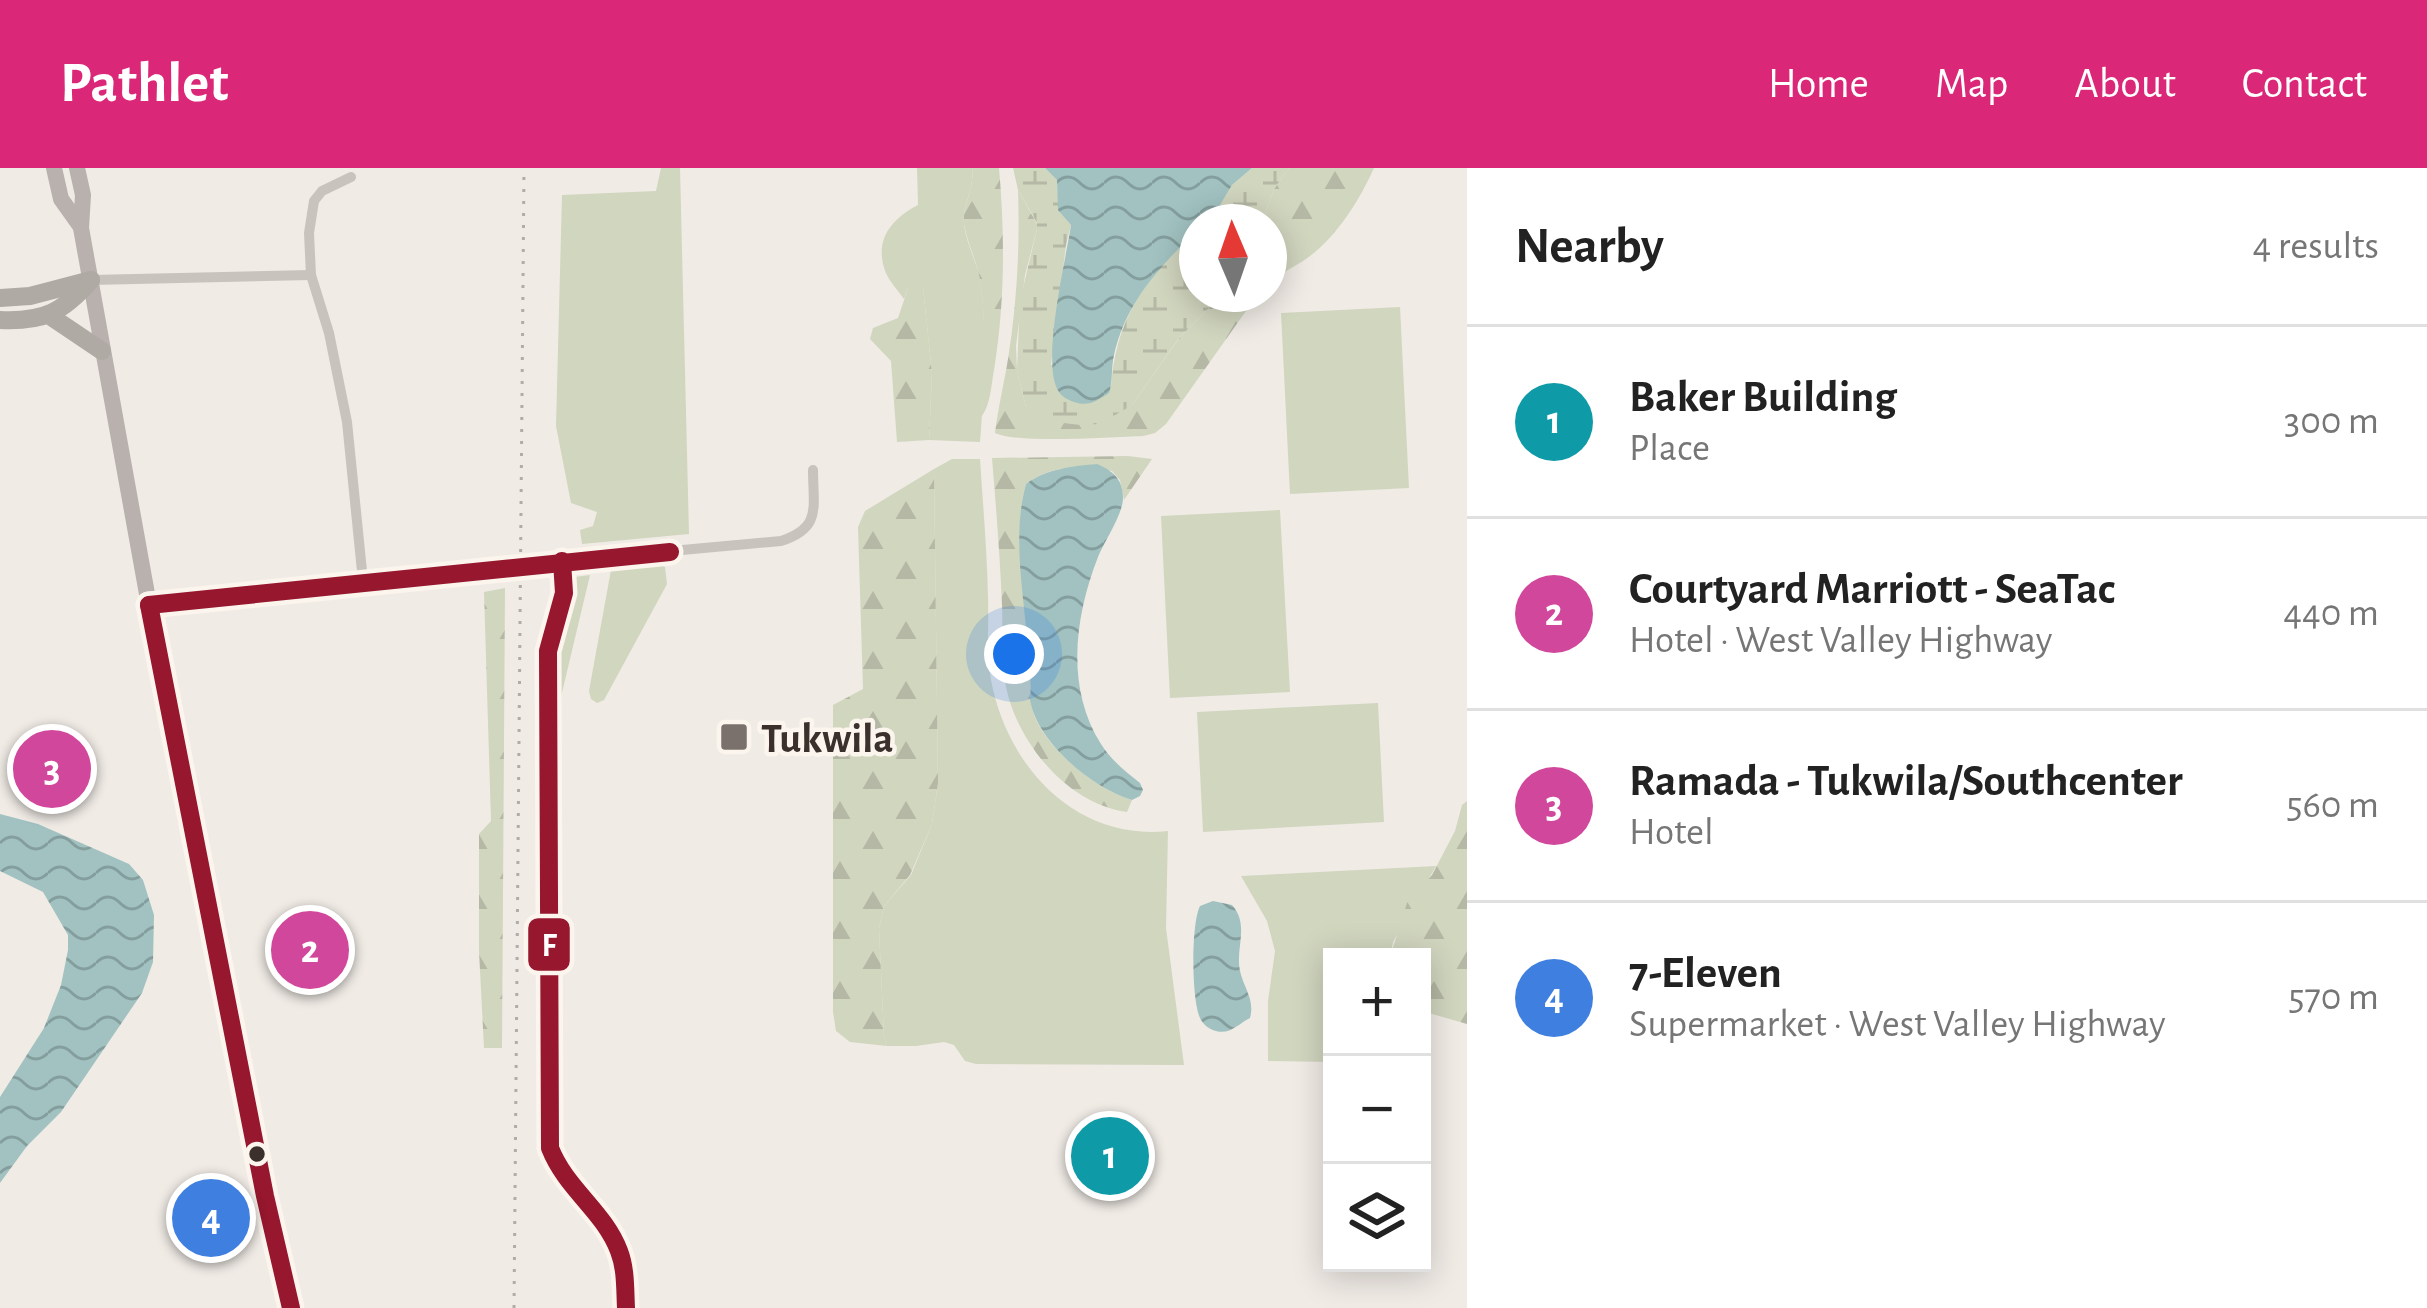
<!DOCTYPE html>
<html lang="en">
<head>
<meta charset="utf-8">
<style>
  body { margin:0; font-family:"Alegreya Sans",sans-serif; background:#f2f2f2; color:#222 }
  .controls { position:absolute; right:36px; bottom:36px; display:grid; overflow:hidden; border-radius:0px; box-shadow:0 6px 30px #0003 }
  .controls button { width:108px; height:108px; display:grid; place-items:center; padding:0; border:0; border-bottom:3px solid #e0e0e0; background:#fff; color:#222; font:60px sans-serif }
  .compass { position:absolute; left:1179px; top:36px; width:108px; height:108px; border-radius:50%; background:#fff; box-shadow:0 6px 30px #0003; rotate:358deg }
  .you { position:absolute; left:1014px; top:486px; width:42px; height:42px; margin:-30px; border:9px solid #fff; border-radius:50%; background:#1a73e8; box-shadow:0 0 0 18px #1a73e833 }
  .badge { display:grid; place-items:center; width:78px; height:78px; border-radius:50%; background:#db2777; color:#fff; font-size:39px; font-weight:700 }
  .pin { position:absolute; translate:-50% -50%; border:6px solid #fff; box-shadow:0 3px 12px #0006 }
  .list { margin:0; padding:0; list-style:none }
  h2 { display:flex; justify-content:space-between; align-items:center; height:156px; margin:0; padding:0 48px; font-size:51px }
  h2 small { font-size:39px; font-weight:400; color:#767676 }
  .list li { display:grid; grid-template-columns:78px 1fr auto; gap:36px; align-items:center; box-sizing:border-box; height:192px; padding:0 48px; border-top:3px solid #e0e0e0 }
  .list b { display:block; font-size:45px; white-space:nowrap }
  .list p { margin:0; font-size:39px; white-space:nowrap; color:#767676 }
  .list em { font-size:39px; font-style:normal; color:#767676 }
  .icon { flex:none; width:66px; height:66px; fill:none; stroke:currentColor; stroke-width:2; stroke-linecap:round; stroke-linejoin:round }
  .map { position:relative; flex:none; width:1467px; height:1140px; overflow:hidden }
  header { display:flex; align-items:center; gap:72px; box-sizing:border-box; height:168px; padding:0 60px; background:#db2777; color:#fff }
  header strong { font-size:57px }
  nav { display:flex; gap:66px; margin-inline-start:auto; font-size:42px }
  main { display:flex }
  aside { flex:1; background:#fff }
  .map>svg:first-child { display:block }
  .green { fill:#d1d6bf }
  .forest { fill:url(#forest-firs) }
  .wetland { fill:url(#wetland-marsh) }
  .water { fill:url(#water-waves) }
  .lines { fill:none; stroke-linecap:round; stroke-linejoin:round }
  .minor { stroke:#c9c3be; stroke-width:10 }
  .tertiary { stroke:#c9c3be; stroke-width:14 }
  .primary { stroke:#b8b1ad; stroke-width:16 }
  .motorway { stroke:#afaaa4; stroke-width:18 }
  .rail { stroke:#b1aca8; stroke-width:3; stroke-dasharray:3 9; stroke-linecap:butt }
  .bus-1-casing { stroke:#fbf5ee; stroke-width:27 }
  .bus-1 { stroke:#96172e; stroke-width:18 }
  .poi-dot { fill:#7a716c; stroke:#fbf5ee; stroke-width:4.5 }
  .bus-dot { fill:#3b302b; stroke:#fbf5ee; stroke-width:4.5 }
  .labels { text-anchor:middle; stroke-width:9; stroke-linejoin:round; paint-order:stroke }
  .poi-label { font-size:42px; font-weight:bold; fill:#3b302b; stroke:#fbf5ee; text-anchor:start }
  .line-badge { stroke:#fbf5ee; stroke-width:4.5 }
  .badge-label { font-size:33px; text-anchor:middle; font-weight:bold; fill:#fff }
</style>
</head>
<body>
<header>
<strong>Pathlet</strong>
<nav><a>Home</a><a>Map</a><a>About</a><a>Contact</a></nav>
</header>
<main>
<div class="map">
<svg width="1467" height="1140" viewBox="0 0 1467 1140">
  <defs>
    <pattern id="forest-firs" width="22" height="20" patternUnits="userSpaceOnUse" patternTransform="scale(3)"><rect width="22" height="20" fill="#d1d6bf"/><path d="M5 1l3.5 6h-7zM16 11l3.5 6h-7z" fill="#b4b8a4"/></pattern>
    <pattern id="wetland-marsh" width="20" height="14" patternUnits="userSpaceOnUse" patternTransform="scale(3)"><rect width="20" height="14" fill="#d1d6bf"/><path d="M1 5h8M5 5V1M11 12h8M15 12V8" fill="none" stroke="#b4b8a4"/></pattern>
    <pattern id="water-waves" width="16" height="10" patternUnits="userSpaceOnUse" patternTransform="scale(3)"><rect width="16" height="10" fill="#a1c2c1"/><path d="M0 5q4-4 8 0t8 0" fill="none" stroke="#849e9d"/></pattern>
  </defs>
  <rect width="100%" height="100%" fill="#f0ebe5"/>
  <g class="green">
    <path d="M661 0H680L689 366 582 376 580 362 593 358 597 344 571 335 556 258 562 27 656 23Z"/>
    <path d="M917 0H972C975 20 962 36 964 56 966 75 976 92 980 111 988 162 984 223 980 274L929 272 932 205 923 119 908 120 904 131C899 124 890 114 886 105 873 73 891 51 918 37Z"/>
    <path d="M1400 139 1409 320 1290 326 1281 145Z"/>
    <path d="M952 291H980C983 337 987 383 988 429 989 456 986 485 991 512 1007 598 1075 673 1168 663L1166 760 1184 897 976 896 965 893 954 877 944 874 916 878H887L884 869 879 761 884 738 911 707 932 656 938 615 934 301Z"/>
    <path d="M1280 342 1290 524 1170 530 1161 348Z"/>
    <path d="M662 397 665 399 667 416 604 532 597 535 591 531 589 523 611 402Z"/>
    <path d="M590 407 560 533V528H556L559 467 575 409Z"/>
    <path d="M1378 535 1384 654 1203 664 1197 544Z"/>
    <path d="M1436 698 1393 774 1390 789H1332V894L1268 893V833L1275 783 1267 753 1241 708Z"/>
  </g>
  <g class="forest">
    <path d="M972 0H999C1005 68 1005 134 994 202 991 217 991 235 982 248 983 203 987 156 980 112 977 93 967 75 964 56 962 37 975 20 972 0Z"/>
    <path d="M1289 0H1374C1360 31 1338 67 1310 88 1297 98 1282 104 1269 115V54H1262L1274 21Z"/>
    <path d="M1018 22 1037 56V61L1025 107 1016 178 1017 202 1026 239 1132 237 1180 169 1223 126H1258L1166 256 1155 265 1143 268C1111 269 1019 276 995 265 998 240 1004 216 1008 191 1017 136 1020 78 1018 22Z"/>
    <path d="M914 115 923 119 932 205 929 272 897 274 891 193 870 171 873 160 898 150 908 120Z"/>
    <path d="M1128 288 1152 291 1124 332 1120 312 1112 303C1082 298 1051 296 1026 316 1013 364 1024 416 1027 465 1029 483 1032 503 1032 521 1032 532 1029 529 1032 540 1041 577 1096 622 1132 632L1127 644C1068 636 1018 576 1006 519 1001 491 1003 465 1002 437 1000 388 996 339 992 290Z"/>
    <path d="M934 301 938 615 932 656 910 707 884 738 879 761 884 869 887 878 850 874 836 863 833 844V537L863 521 858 359 865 343Z"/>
    <path d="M505 420 502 880H484L479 783V666L491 653 484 424Z"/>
    <path d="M1467 633V856L1422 843V789H1390L1407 735 1432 707 1455 663 1462 637Z"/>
  </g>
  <g class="wetland">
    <path d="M1013 0H1045L1057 12 1059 42 1071 57 1066 77 1051 197 1111 218C1117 146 1146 111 1197 62V126H1223L1179 170 1132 237 1100 256 1080 257 1047 253 1032 247 1026 239 1017 202 1020 133 1037 61V55L1018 22Z"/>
    <path d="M1252 0H1289L1274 21 1262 54H1209L1232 17Z"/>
  </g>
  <g class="water">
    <path d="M1045 0H1252L1232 17 1211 52 1197 54V62C1159 100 1126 134 1114 187 1111 200 1113 213 1109 225 1096 233 1089 239 1074 234 1069 232 1063 230 1059 224 1040 198 1066 91 1071 57L1058 42 1057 12Z"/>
    <path d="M1097 296C1113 303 1123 311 1123 330 1123 346 1105 372 1098 389 1075 448 1065 519 1101 576 1111 592 1126 604 1140 615L1143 622 1140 628 1132 632C1093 621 1037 574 1030 532 1032 516 1029 501 1028 485 1025 430 1011 370 1026 316 1045 301 1074 298 1097 296Z"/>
    <path d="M0 646 38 656 129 696 143 712 154 747 153 794 142 825 61 944 27 978 0 1015V929L44 860 61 817 68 782V767L43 724 0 703Z"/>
    <path d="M1213 733 1232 737C1250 757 1235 780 1240 803 1244 821 1255 831 1250 850 1238 856 1230 867 1216 863 1209 861 1204 857 1201 852 1191 835 1191 755 1200 738Z"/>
  </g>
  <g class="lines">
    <g class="minor">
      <path d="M351 9 322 23 314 33 309 65 311 107 329 165 347 254 363 413"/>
      <path d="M91 112 311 107"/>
      <path d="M562 393 781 373C822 360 813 339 813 302"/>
    </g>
    <path class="tertiary" d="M149 437 562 393 564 425 548 483 550 980C563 1024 597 1037 615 1074 626 1095 625 1117 626 1140"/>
    <g class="primary">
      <path d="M54 0 61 31 81 59"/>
      <path d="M77 0 83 27 81 60 149 437 265 1028 291 1140"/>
    </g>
    <g class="motorway">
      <path d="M0 130 30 128 91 112"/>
      <path d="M50 148 102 183"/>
      <path d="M0 152C44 154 63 144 91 112"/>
    </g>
    <path class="rail" d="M514 1140 524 0"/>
    <g class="bus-1-casing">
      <g id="bus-1">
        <path d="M562 393 564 425 548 483 550 980C566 1021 604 1043 619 1083 626 1101 625 1121 626 1140"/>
        <path d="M149 437 265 1028 291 1140"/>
        <path d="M149 437 670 384"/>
      </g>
    </g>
    <use href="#bus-1" class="bus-1"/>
  </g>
  <rect class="poi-dot" x="719" y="554" width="30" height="30" rx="6"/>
  <circle class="bus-dot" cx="257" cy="986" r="10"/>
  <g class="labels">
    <g class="poi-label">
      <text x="761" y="584">Tukwila</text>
    </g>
  </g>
  <rect class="line-badge" x="526" y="748" width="46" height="57" rx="12" fill="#96172e"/>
  <g class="badge-label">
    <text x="549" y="788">F</text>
  </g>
</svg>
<div class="controls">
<button>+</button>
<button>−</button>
<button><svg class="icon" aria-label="layers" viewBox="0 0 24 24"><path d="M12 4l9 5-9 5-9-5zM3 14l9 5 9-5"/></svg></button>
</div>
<svg class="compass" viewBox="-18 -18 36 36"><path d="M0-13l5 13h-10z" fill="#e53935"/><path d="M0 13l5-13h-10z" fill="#767676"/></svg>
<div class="you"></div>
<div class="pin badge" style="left:1110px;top:988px;background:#0f9aa8">1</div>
<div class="pin badge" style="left:310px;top:782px;background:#d1479c">2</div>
<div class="pin badge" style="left:52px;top:601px;background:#d1479c">3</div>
<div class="pin badge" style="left:211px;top:1050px;background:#3f7fe0">4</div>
</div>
<aside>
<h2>Nearby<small>4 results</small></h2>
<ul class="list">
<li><span class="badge" style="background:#0f9aa8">1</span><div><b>Baker Building</b><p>Place</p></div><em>300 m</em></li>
<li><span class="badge" style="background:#d1479c">2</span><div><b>Courtyard Marriott - SeaTac</b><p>Hotel · West Valley Highway</p></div><em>440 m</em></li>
<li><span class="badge" style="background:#d1479c">3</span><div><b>Ramada - Tukwila/Southcenter</b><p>Hotel</p></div><em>560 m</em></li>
<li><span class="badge" style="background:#3f7fe0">4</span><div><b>7-Eleven</b><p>Supermarket · West Valley Highway</p></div><em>570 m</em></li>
</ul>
</aside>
</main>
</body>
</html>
